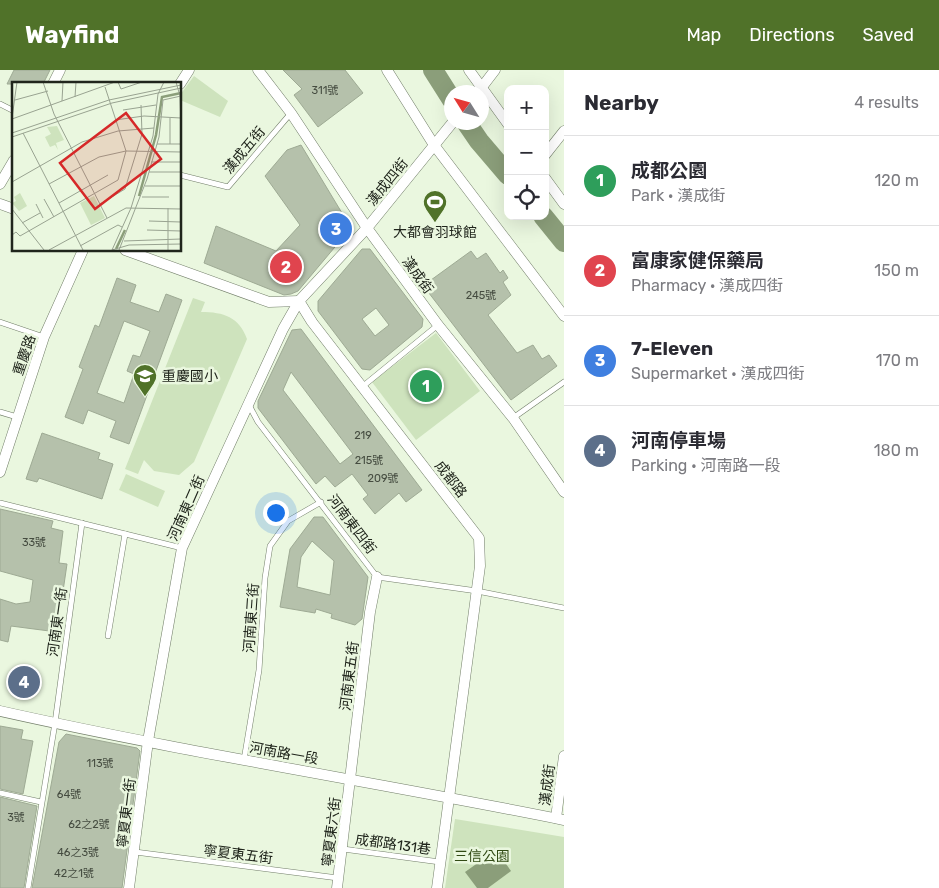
<!DOCTYPE html>
<html lang="en">
<head>
<meta charset="utf-8">
<style>
  body { margin:0; font-family:Rubik,"Noto Sans TC",sans-serif; background:#f7f7f7; color:#2b2b33 }
  .controls { position:absolute; right:15px; top:15px; display:grid; overflow:hidden; border-radius:10px; box-shadow:0 5px 20px #0002 }
  .controls button { width:45px; height:45px; display:grid; place-items:center; padding:0; border:0; border-bottom:1px solid #e1e1e2; background:#fff; color:#2b2b33; font:25px sans-serif }
  .compass { position:absolute; left:444px; top:15px; width:45px; height:45px; border-radius:50%; background:#fff; box-shadow:0 5px 20px #0002; rotate:307deg }
  .you { position:absolute; left:275px; top:442px; width:18px; height:18px; margin:-12px; border:4px solid #fff; border-radius:50%; background:#1a73e8; box-shadow:0 0 0 8px #1a73e833 }
  .badge { display:grid; place-items:center; width:32px; height:32px; border-radius:50%; background:#507229; color:#fff; font-size:16px; font-weight:700 }
  .pin { position:absolute; translate:-50% -50%; border:2px solid #fff; box-shadow:0 1px 5px #0006 }
  .list { margin:0; padding:0; list-style:none }
  h2 { display:flex; justify-content:space-between; align-items:center; height:65px; margin:0; padding:0 20px; font-size:21px }
  h2 small { font-size:16px; font-weight:400; color:#7c7c81 }
  .list li { display:grid; grid-template-columns:32px 1fr auto; gap:15px; align-items:center; box-sizing:border-box; height:90px; padding:0 20px; border-top:1px solid #e1e1e2 }
  .list b { display:block; font-size:19px; white-space:nowrap }
  .list p { margin:0; font-size:16px; white-space:nowrap; color:#7c7c81 }
  .list em { font-size:16px; font-style:normal; color:#7c7c81 }
  .icon { flex:none; width:28px; height:28px; fill:none; stroke:currentColor; stroke-width:2; stroke-linecap:round; stroke-linejoin:round }
  .map { position:relative; flex:none; width:564px; height:818px; overflow:hidden }
  header { display:flex; align-items:center; gap:30px; box-sizing:border-box; height:70px; padding:0 25px; background:#507229; color:#fff }
  header strong { font-size:24px }
  nav { display:flex; gap:28px; margin-inline-start:auto; font-size:18px }
  main { display:flex }
  aside { flex:1; background:#fff }
  .map>svg:first-child { display:block }
  .green { fill:#cee3bd }
  .water { fill:#8b9e7a }
  .lines { fill:none; stroke-linecap:round; stroke-linejoin:round }
  .river { stroke:#8b9e7a; stroke-width:20 }
  .building { fill:#b5c1ab; stroke:#9eaa94; fill-rule:evenodd }
  .lane-casing { stroke:#727e69; stroke-width:6 }
  .street-casing { stroke:#727e69; stroke-width:11 }
  .lane { stroke:#fff; stroke-width:5 }
  .street { stroke:#fff; stroke-width:10 }
  .labels { text-anchor:middle; stroke-width:5; stroke-linejoin:round; paint-order:stroke }
  .number-label { font-size:11px; fill:#454c40 }
  .street-label { font-size:14px; fill:#20251c; stroke:#eaf7df }
  .poi-label { font-size:14px; fill:#20251c; stroke:#eaf7df }
  .park-label { font-size:14px; fill:#324b15; stroke:#eaf7df }
  .inset-river { fill:none; stroke:#8b9e7a; stroke-width:2.5 }
  .inset-road { fill:none; stroke:#99a391; stroke-width:1 }
  .view { fill:#d62828; fill-opacity:0.15; stroke:#d62828; stroke-width:2.5 }
  .inset-edge { fill:none; stroke:#20251c; stroke-width:2.5 }
</style>
</head>
<body>
<header>
<strong>Wayfind</strong>
<nav><a>Map</a><a>Directions</a><a>Saved</a></nav>
</header>
<main>
<div class="map">
<svg width="564" height="818" viewBox="0 0 564 818">
  <rect width="100%" height="100%" fill="#eaf7df"/>
  <g class="green">
    <path d="M194 6 228 31 220 47 180 30V25Z"/>
    <path d="M193 228 205 232 201 242C224 242 239 247 247 269L194 392 179 405 154 401 144 390 138 404 125 399Z"/>
    <path d="M436 263 480 321 416 370 372 312Z"/>
    <path d="M126 404 165 421 158 437 119 420Z"/>
    <path d="M455 749 564 767V818H445Z"/>
  </g>
  <path class="water" d="M496 780 511 801 488 818H477L465 802Z"/>
  <g class="lines">
    <g class="river">
      <path d="M433 0 452 30"/>
      <path d="M466 52 479 71 508 105"/>
      <path d="M543 146 564 172"/>
    </g>
  </g>
  <g class="building">
    <path d="M14 0H50L43 14H7Z"/>
    <path d="M283 0H345L363 23 318 57 294 25 302 19Z"/>
    <path d="M301 75 348 153 345 165 298 221 291 224 284 225 204 193 216 156 276 181 300 155 265 106 287 80Z"/>
    <path d="M362 179H370L423 249 422 257 370 300 362 299 318 241V231ZM376 238 389 255 375 266 362 249Z"/>
    <path d="M471 181 477 189 486 183 500 203 503 200 508 208 503 212 511 225 488 245 517 283 533 275 542 289 549 285 557 296 511 330 422 214 430 208 431 210Z"/>
    <path d="M117 208 136 215 130 232 159 242 166 224 182 230 129 374 110 367 116 351 88 340 83 354 65 347 83 299 79 297 95 255 99 257ZM124 251 150 261 140 287 133 285 127 301 134 304 124 333 97 323Z"/>
    <path d="M301 259 422 420 406 432 399 423 375 444 363 429 368 425 352 404 335 417 325 406 316 414 258 338V331L292 260ZM291 302 353 384 340 394 283 320Z"/>
    <path d="M42 363 100 383 98 389 113 394 102 429 39 408 37 412 26 409Z"/>
    <path d="M0 439 53 451 51 458 63 461 59 493 67 494 57 562 11 556 8 572 0 570V529L16 534 30 532 33 510 0 501Z"/>
    <path d="M314 447H323L368 507 362 549 355 555 331 548 332 544 316 539 315 543 280 537 290 479ZM312 471 334 491 330 525 297 517 301 487Z"/>
    <path d="M0 656 23 660 21 669 33 671 23 724 0 719Z"/>
    <path d="M66 664 137 678 140 681 122 818H32L59 672Z"/>
    <path d="M0 727 37 736 24 818H0Z"/>
  </g>
  <g class="lines">
    <g class="lane-casing">
      <g id="lane">
        <path d="M0 34 14 41"/>
        <path d="M180 105 228 117 291 43"/>
        <path d="M0 252 44 267"/>
        <path d="M362 317 438 255"/>
        <path d="M249 335 258 352 377 507 477 521 564 538"/>
        <path d="M0 342 17 347"/>
        <path d="M513 348 564 312"/>
        <path d="M0 433 182 478"/>
        <path d="M108 566 125 464"/>
        <path d="M244 690 259 600 265 508 270 476 288 451 321 432"/>
        <path d="M0 723 41 732"/>
        <path d="M343 779 440 792"/>
        <path d="M135 782 338 808"/>
        <path d="M28 818 55 653 82 453"/>
      </g>
    </g>
    <g class="street-casing">
      <g id="street">
        <path d="M258 0 291 43 367 158 438 255 513 348 564 422"/>
        <path d="M387 0 434 75 564 246"/>
        <path d="M469 0 508 54"/>
        <path d="M53 14 60 0"/>
        <path d="M180 14 189 0"/>
        <path d="M479 21 495 0"/>
        <path d="M545 85 564 61"/>
        <path d="M545 108 564 134"/>
        <path d="M0 114 14 90"/>
        <path d="M0 134 14 139"/>
        <path d="M125 180 269 232 299 231"/>
        <path d="M299 231 312 252 479 468 480 496 437 818"/>
        <path d="M0 402 44 267 83 180"/>
        <path d="M0 641C187 683 376 712 564 750"/>
        <path d="M556 748 564 686"/>
        <path d="M129 818 148 671 182 478 283 259 299 231 367 158 453 52"/>
        <path d="M337 818 370 542 377 507"/>
      </g>
    </g>
    <use href="#lane" class="lane"/>
    <use href="#street" class="street"/>
  </g>
  <defs>
    <g id="stadium-pin" transform="scale(1.25)"><path d="M0 17L-7.5 6A9.5 9.5 0 1 1 7.5 6Z" fill="#507229" stroke="#eaf7df"/><path d="M0-5a6.5 5 0 1 0 0 10a6.5 5 0 1 0 0-10ZM-3.5-1.8h7v3.6h-7Z" fill="#fff"/></g>
    <g id="school-pin" transform="scale(1.25)"><path d="M0 17L-7.5 6A9.5 9.5 0 1 1 7.5 6Z" fill="#507229" stroke="#eaf7df"/><path d="M0-5L7-2L0 1L-7-2ZM-4 1L0 2.5L4 1V4Q0 6-4 4Z" fill="#fff"/></g>
  </defs>
  <g fill-rule="evenodd">
    <use href="#stadium-pin" x="435" y="132"/>
    <use href="#school-pin" x="145" y="306"/>
  </g>
  <g class="labels">
    <g class="number-label">
      <text x="325" y="24">311號</text>
      <text x="481" y="229">245號</text>
      <text x="363" y="369">219</text>
      <text x="369" y="394">215號</text>
      <text x="383" y="412">209號</text>
      <text x="34" y="476">33號</text>
      <text x="100" y="697">113號</text>
      <text x="69" y="728">64號</text>
      <text x="16" y="751">3號</text>
      <text x="89" y="758">62之2號</text>
      <text x="78" y="786">46之3號</text>
      <text x="74" y="807">42之1號</text>
    </g>
    <g class="street-label">
      <text transform="translate(244 80) rotate(-50)" y="5">漢成五街</text>
      <text transform="translate(387 112) rotate(-51)" y="5">漢成四街</text>
      <text transform="translate(418 205) rotate(54)" y="5">漢成街</text>
      <text transform="translate(24 285) rotate(-71)" y="5">重慶路</text>
      <text transform="translate(451 409) rotate(52)" y="5">成都路</text>
      <text transform="translate(186 438) rotate(-66)" y="5">河南東二街</text>
      <text transform="translate(352 454) rotate(53)" y="5">河南東四街</text>
      <text transform="translate(251 548) rotate(-86)" y="5">河南東三街</text>
      <text transform="translate(57 552) rotate(-82)" y="5">河南東一街</text>
      <text transform="translate(349 606) rotate(-83)" y="5">河南東五街</text>
      <text transform="translate(284 683) rotate(10)" y="5">河南路一段</text>
      <text transform="translate(547 715) rotate(-83)" y="5">漢成街</text>
      <text transform="translate(126 743) rotate(-83)" y="5">寧夏東一街</text>
      <text transform="translate(331 762) rotate(-83)" y="5">寧夏東六街</text>
      <text transform="translate(393 774) rotate(8)" y="5">成都路131巷</text>
      <text transform="translate(238 784) rotate(7)" y="5">寧夏東五街</text>
    </g>
    <g class="poi-label">
      <text x="435" y="167">大都會羽球館</text>
      <text x="162" y="311" text-anchor="start">重慶國小</text>
    </g>
    <g class="park-label">
      <text x="482" y="791">三信公園</text>
    </g>
  </g>
  <g transform="translate(12 12)">
    <rect width="169" height="169" fill="#eaf7df"/>
    <path d="M45 44 52 58 44 61 46 68 43 63 38 65 33 55 39 52 35 45ZM8 111 15 124 7 129 0 121 4 119 2 115ZM82 114 93 136 79 143 68 121Z" fill="#cee3bd"/>
    <path class="inset-river" d="M127 114 144 53 150 15 169 11M104 167 113 148"/>
    <path class="inset-road" d="M31 0 42 32 95 136M106 0 109 7 130 0M164 0 168 14 169 45M63 15 64 0M3 18 36 9M50 19 51 0M111 28 144 23M0 36 5 0M0 37 103 0M103 38 132 34 169 36M0 51 97 18 169 3M11 51 71 168M0 55 100 21 169 6M145 62H169M158 62V36M139 80H169M137 90H169M0 100 70 60 106 49 142 46M37 102 87 75 114 69 169 70M133 104H169M130 115H157M32 117 42 135M47 121 96 93M24 122 31 136M88 122 113 107 130 52 129 23M0 127 32 168M137 139 169 140M10 141 28 131M135 148 169 149M0 153 4 150 8 154 106 98 114 69 93 5M112 159 169 157M68 164 106 143 110 145M37 168 114 126 169 127M100 168 119 126 141 54 146 12 152 0M100 168 117 163 169 162M107 168 135 97 147 55 151 18 169 14M156 168V126"/>
    <path class="view" d="M114 31 149 77 83 127 48 81Z"/>
    <rect width="169" height="169" class="inset-edge"/>
  </g>
</svg>
<div class="controls">
<button>+</button>
<button>−</button>
<button><svg class="icon" aria-label="locate" viewBox="0 0 24 24"><circle cx="12" cy="12" r="6"/><path d="M12 2v4M12 18v4M2 12h4M18 12h4"/></svg></button>
</div>
<svg class="compass" viewBox="-18 -18 36 36"><path d="M0-13l5 13h-10z" fill="#e53935"/><path d="M0 13l5-13h-10z" fill="#7c7c81"/></svg>
<div class="you"></div>
<div class="pin badge" style="left:426px;top:316px;background:#2e9e5b">1</div>
<div class="pin badge" style="left:286px;top:197px;background:#e0444e">2</div>
<div class="pin badge" style="left:336px;top:159px;background:#3f7fe0">3</div>
<div class="pin badge" style="left:24px;top:612px;background:#5c6f8a">4</div>
</div>
<aside>
<h2>Nearby<small>4 results</small></h2>
<ul class="list">
<li><span class="badge" style="background:#2e9e5b">1</span><div><b>成都公園</b><p>Park · 漢成街</p></div><em>120 m</em></li>
<li><span class="badge" style="background:#e0444e">2</span><div><b>富康家健保藥局</b><p>Pharmacy · 漢成四街</p></div><em>150 m</em></li>
<li><span class="badge" style="background:#3f7fe0">3</span><div><b>7-Eleven</b><p>Supermarket · 漢成四街</p></div><em>170 m</em></li>
<li><span class="badge" style="background:#5c6f8a">4</span><div><b>河南停車場</b><p>Parking · 河南路一段</p></div><em>180 m</em></li>
</ul>
</aside>
</main>
</body>
</html>
